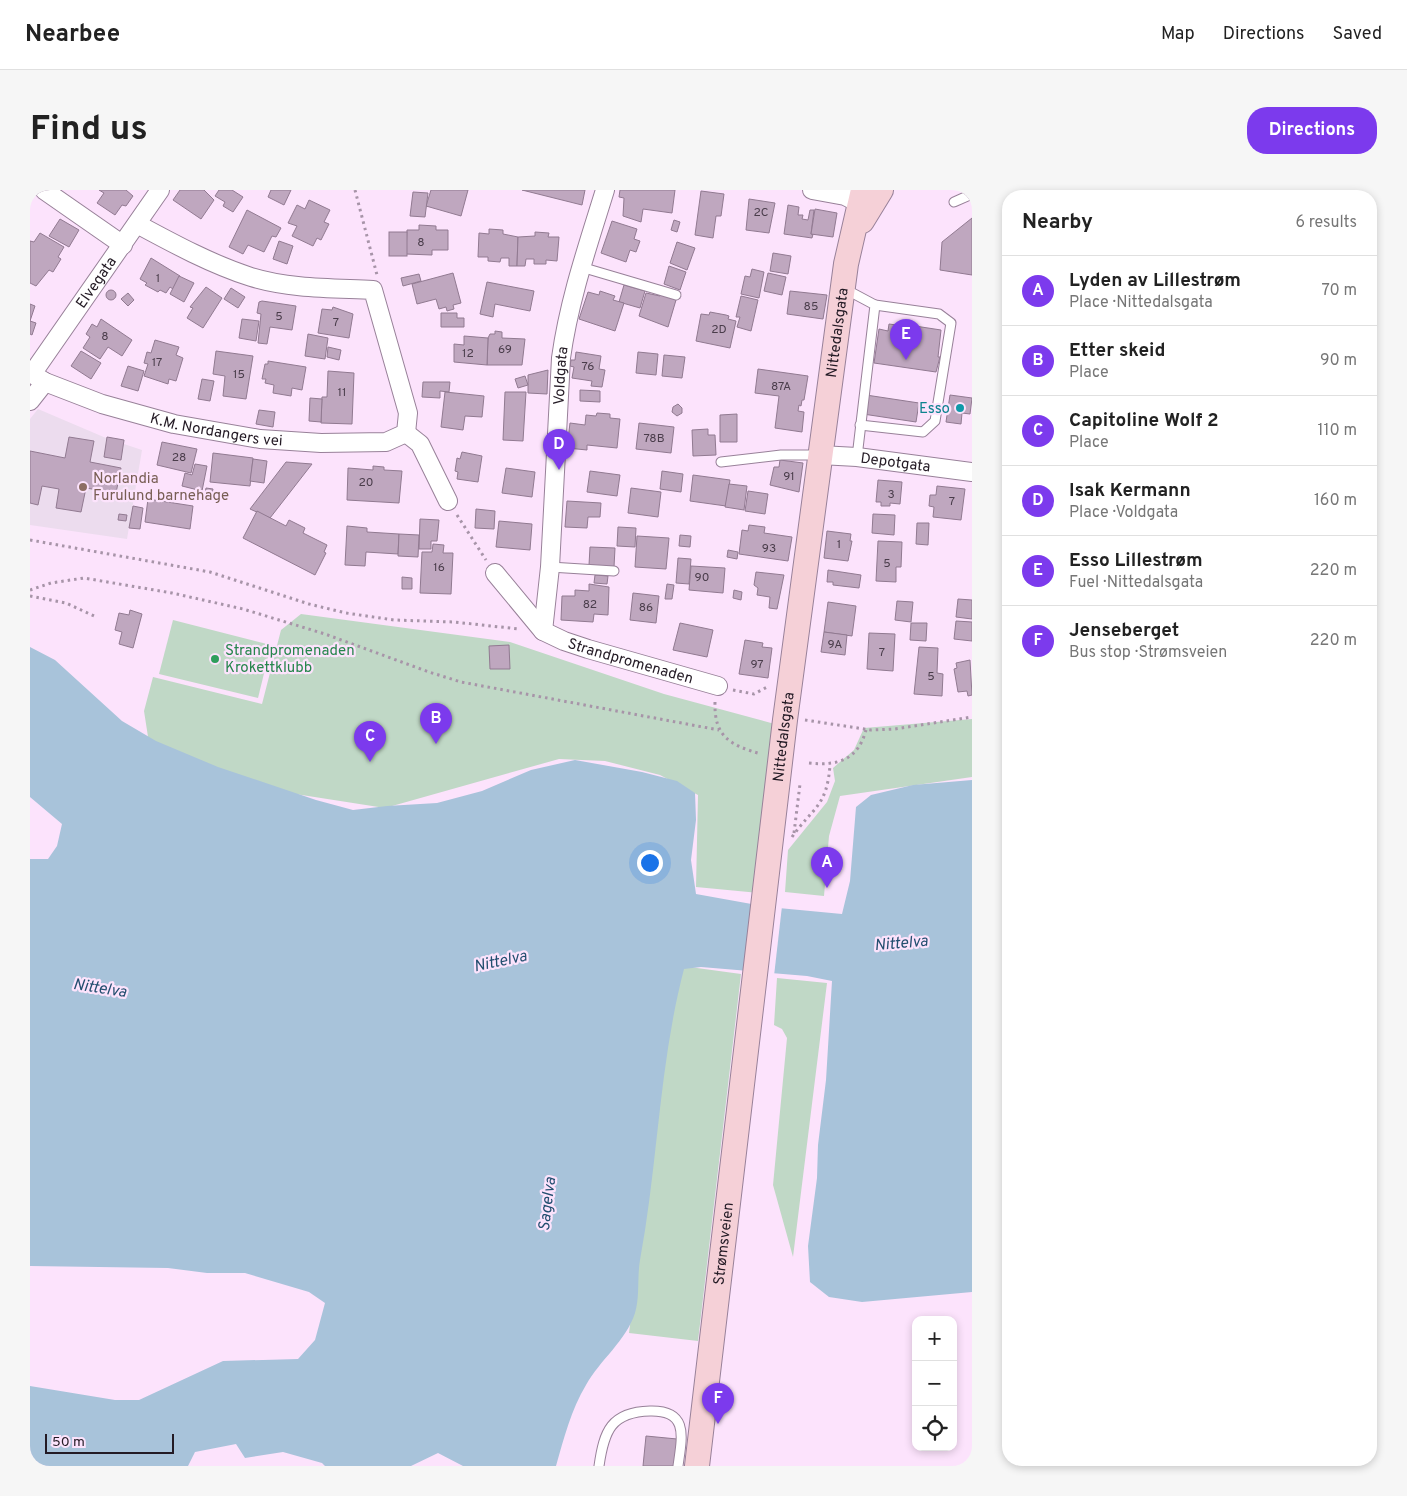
<!DOCTYPE html>
<html lang="en">
<head>
<meta charset="utf-8">
<style>
  body { margin:0; font-family:Overpass,sans-serif; background:#f6f6f6; color:#222 }
  .controls { position:absolute; right:15px; bottom:15px; display:grid; overflow:hidden; border-radius:10px; box-shadow:0 2px 8px #0003 }
  .controls button { width:45px; height:45px; display:grid; place-items:center; padding:0; border:0; border-bottom:1px solid #e0e0e0; background:#fff; color:#222; font:25px sans-serif }
  .scale { position:absolute; left:15px; bottom:12px; width:129px; box-sizing:border-box; padding-left:5px; border:2px solid #231a24; border-top:0; font-size:14px; line-height:18px; white-space:nowrap; color:#231a24; -webkit-text-stroke:4px #fce3fc; paint-order:stroke }
  .you { position:absolute; left:619px; top:672px; width:18px; height:18px; margin:-12px; border:4px solid #fff; border-radius:50%; background:#1a73e8; box-shadow:0 0 0 8px #1a73e833 }
  .badge { display:grid; place-items:center; width:32px; height:32px; border-radius:50%; background:#7c3aed; color:#fff; font-size:16px; font-weight:700 }
  .pin { position:absolute; translate:-50% -41px; filter:drop-shadow(0 1px 2px #0008) }
  .pin::after { content:''; position:absolute; top:26px; width:18px; height:15px; background:inherit; clip-path:polygon(0 0,100% 0,50% 100%) }
  .list { margin:0; padding:0; list-style:none }
  h2 { display:flex; justify-content:space-between; align-items:center; height:65px; margin:0; padding:0 20px; font-size:21px }
  h2 small { font-size:16px; font-weight:400; color:#767676 }
  .list li { display:grid; grid-template-columns:32px 1fr auto; gap:15px; align-items:center; box-sizing:border-box; height:70px; padding:0 20px; border-top:1px solid #e0e0e0 }
  .list b { display:block; font-size:19px; white-space:nowrap }
  .list p { margin:0; font-size:16px; white-space:nowrap; color:#767676 }
  .list em { font-size:16px; font-style:normal; color:#767676 }
  .icon { flex:none; width:28px; height:28px; fill:none; stroke:currentColor; stroke-width:2; stroke-linecap:round; stroke-linejoin:round }
  .map { position:relative; flex:none; width:942px; height:1276px; overflow:hidden; border-radius:20px }
  header { display:flex; align-items:center; gap:30px; box-sizing:border-box; height:70px; padding:0 25px; background:#fff; border-bottom:1px solid #e0e0e0 }
  header strong { font-size:24px }
  nav { display:flex; gap:28px; margin-inline-start:auto; font-size:18px }
  .intro { display:flex; align-items:center; justify-content:space-between; box-sizing:border-box; height:120px; padding:0 30px }
  h1 { margin:0; font-size:35px }
  .button { padding:12px 22px; border-radius:20px; background:#7c3aed; color:#fff; font-size:18px; font-weight:700 }
  main { display:flex; gap:30px; padding:0 30px }
  aside { flex:1; background:#fff; border-radius:20px; box-shadow:0 2px 8px #0003 }
  .map>svg:first-child { display:block }
  .education { fill:#ecdcee }
  .green { fill:#c0d8c6 }
  .water { fill:#a8c3da }
  .pier { fill:#fce3fc }
  .building { fill:#bfa7bf; stroke:#917a91 }
  .lines { fill:none; stroke-linecap:round; stroke-linejoin:round }
  .service-casing { stroke:#988199; stroke-width:11 }
  .minor-casing { stroke:#988199; stroke-width:20 }
  .secondary-casing { stroke:#988199; stroke-width:26 }
  .path { stroke:#a794a8; stroke-width:3; stroke-dasharray:2.5 4; stroke-linecap:butt }
  .service { stroke:#fff; stroke-width:9 }
  .minor { stroke:#fff; stroke-width:18 }
  .secondary { stroke:#f5d0d7; stroke-width:24 }
  .culture-dot { fill:#0f9aa8; stroke:#fce3fc; stroke-width:2 }
  .education-dot { fill:#8d6e63; stroke:#fce3fc; stroke-width:2 }
  .leisure-dot { fill:#2e9e5b; stroke:#fce3fc; stroke-width:2 }
  .labels { text-anchor:middle; stroke-width:4.5; stroke-linejoin:round; paint-order:stroke }
  .number-label { font-size:12px; fill:#4a3d4b }
  .street-label { font-size:15px; fill:#231a24; stroke:#fce3fc }
  .culture-label { font-size:15px; fill:#0d838f; stroke:#fce3fc; text-anchor:end }
  .education-label { font-size:15px; fill:#785e54; stroke:#fce3fc; text-anchor:start }
  .leisure-label { font-size:15px; fill:#27864d; stroke:#fce3fc; text-anchor:start }
  .water-label { font-size:16px; font-style:italic; fill:#224e6f; stroke:#fce3fc }
</style>
</head>
<body>
<header>
<strong>Nearbee</strong>
<nav><a>Map</a><a>Directions</a><a>Saved</a></nav>
</header>
<div class="intro"><h1>Find us</h1><a class="button">Directions</a></div>
<main>
<div class="map">
<svg width="942" height="1276" viewBox="0 0 942 1276">
  <rect width="100%" height="100%" fill="#fce3fc"/>
  <path class="education" d="M8 219 76 248 95 250 94 254 112 260 97 349 0 335V229Z"/>
  <g class="green">
    <path d="M271 424 480 452 634 504 752 536 729 703 666 697 668 605 630 585 575 571 529 569 355 618 227 598 121 566 114 521 123 487 232 514 251 440Z"/>
    <path d="M143 430 241 455 228 508 129 484Z"/>
    <path d="M942 529V587L810 606 799 646 794 706 755 702 758 660 797 612 805 591 803 578 824 560 834 538Z"/>
    <path d="M645 775 711 784 668 1151 599 1143Z"/>
    <path d="M747 788 797 793 763 1067 743 995 757 848 752 839 744 835Z"/>
  </g>
  <path class="water" d="M0 457 25 470 92 531 126 551 188 577 286 610 323 620 357 616 407 613 452 601 501 580 545 570 612 582 647 591 665 603 666 630 661 670 666 704 738 717 812 724 820 691 826 617 841 605 883 595 942 590V1102L832 1112 799 1107 780 1092 778 1056 787 988 788 955 796 890 802 791 777 786 671 777 654 779C629 874 628 974 610 1070 607 1087 610 1107 605 1123 596 1151 570 1170 556 1195 541 1220 534 1248 526 1276H433L408 1263 381 1276H295L292 1273 253 1262 215 1268 206 1254 165 1262 158 1276H0V1196L85 1210H109L193 1171 268 1169 285 1150 295 1113 279 1102 215 1083H177L138 1078 0 1076V669H18L27 656 32 634 0 607Z"/>
  <path class="pier" d="M738 715 752 716 744 786 714 784Z"/>
  <g class="building">
    <path d="M69 0H96L103 6 96 16 92 15 85 25 67 13 74 3Z"/>
    <path d="M150 0H174L184 10 171 29 143 10Z"/>
    <path d="M189 0H202L213 7 203 22 193 16 195 12 185 6Z"/>
    <path d="M241 0H261L254 15 238 7Z"/>
    <path d="M401 0H438L431 26 396 16Z"/>
    <path d="M492 0H555L552 15Z"/>
    <path d="M590 0H645L642 23 613 19 611 32 593 26 594 8 589 7Z"/>
    <path d="M671 1 694 4 691 26H686L683 48 665 45Z"/>
    <path d="M383 2 398 3 395 27 380 26Z"/>
    <path d="M719 9 745 13 739 43 716 40Z"/>
    <path d="M279 10 300 20 294 32 299 34 291 50 287 48 283 56 262 46 267 36 258 33 267 15 275 19Z"/>
    <path d="M758 15 769 17 768 25H773L772 29 778 30 780 20H784L781 44H783L782 48 754 44Z"/>
    <path d="M785 19 807 23 803 47 781 44Z"/>
    <path d="M217 20 251 38 246 47 242 46 234 62 218 55 213 64 199 57Z"/>
    <path d="M942 28V85L910 80 912 52Z"/>
    <path d="M30 29 49 40 39 57 19 46Z"/>
    <path d="M644 30 650 32 647 42 641 40Z"/>
    <path d="M582 31 607 39 604 49 610 51 606 62 600 60 596 72 571 63Z"/>
    <path d="M389 35 406 36V40H418V60H402V65L376 64 377 40H389Z"/>
    <path d="M459 39 473 40V44L488 47 487 76H479V68H471L470 72 458 71V67H448L449 43 459 44Z"/>
    <rect x="359" y="42" width="18" height="24"/>
    <path d="M505 42 519 43 518 47H529L527 71 516 70V74H504V69H496L495 76H487L488 47 505 46Z"/>
    <path d="M10 43 34 57 28 67 31 69 23 82 19 80 6 96 0 93V51L4 52Z"/>
    <path d="M249 51 263 56 257 74 243 69Z"/>
    <path d="M647 52 665 58 657 80 640 73Z"/>
    <path d="M743 63 761 66 758 84 740 81Z"/>
    <path d="M121 68 150 86 143 99 140 97 136 103 130 100 128 102 115 95 117 93 110 89Z"/>
    <path d="M639 76 656 82 650 100 634 94Z"/>
    <path d="M722 79 734 82 729 108 711 104 715 86 720 87Z"/>
    <path d="M423 83 431 113 423 115 424 119 417 121 416 117 409 119 406 109 387 114 382 94Z"/>
    <path d="M738 83 756 87 752 105 734 101Z"/>
    <path d="M389 84 391 91 373 96 371 88Z"/>
    <path d="M149 86 164 93 154 112 140 104Z"/>
    <path d="M457 92 504 101 500 121 465 114 463 127 450 124Z"/>
    <path d="M594 95 615 101 610 118 589 112Z"/>
    <path d="M176 97 192 108 173 138 157 128 163 118 160 117Z"/>
    <path d="M201 98 215 107 208 118 194 109Z"/>
    <circle cx="81" cy="105" r="5"/>
    <path d="M570 101 585 106 583 110 594 113 585 141 549 129 558 102 569 105Z"/>
    <path d="M760 101 797 105 793 129 757 124Z"/>
    <path d="M98 103 104 110 98 116 91 109Z"/>
    <path d="M616 103 630 106 631 103 646 110 638 137 609 126Z"/>
    <path d="M711 106 728 110 721 141 707 137 710 127H706Z"/>
    <path d="M232 111 266 116 262 140 240 137 237 154 228 153 231 124 227 123 229 112Z"/>
    <path d="M0 114 5 116 0 131 6 133 2 145 0 144Z"/>
    <path d="M303 117 323 124 319 148 288 143 292 119 302 120Z"/>
    <path d="M680 122 696 125 699 126 698 129 706 131 700 158 666 151 671 124 679 125Z"/>
    <path d="M411 123H427V128H434V137H411Z"/>
    <path d="M71 129 102 150 92 166 78 157 70 169 53 158 60 147 56 144 62 134 67 137Z"/>
    <path d="M212 129 229 131 226 151 209 148Z"/>
    <path d="M859 134 881 137 880 144H884L885 136 911 140 908 167H910L906 182 844 173 849 139 858 141Z"/>
    <path d="M465 141 472 142V148L495 149 492 175H457L458 148 460 144H465Z"/>
    <path d="M278 144 298 148 295 169 275 166Z"/>
    <path d="M434 146 458 148 457 175 424 172V154L434 155Z"/>
    <path d="M125 150 149 157 146 165 153 168 146 191 139 189 138 194 114 186 118 174 114 173 117 162 121 163Z"/>
    <path d="M298 157 311 160 309 170 297 167Z"/>
    <path d="M51 161 71 173 61 189 41 176Z"/>
    <path d="M186 161 223 166 216 209 193 206 195 186 183 184Z"/>
    <path d="M546 162 571 166 569 179 575 180 572 197 561 196 562 191 542 188 544 177 540 176 541 170H545Z"/>
    <path d="M608 162 628 164 626 185 606 183Z"/>
    <path d="M634 165 655 167 652 188 632 186Z"/>
    <path d="M238 171 276 177 272 200 262 198 261 206 243 203 244 195 235 193 236 189H232L235 174H238Z"/>
    <path d="M98 176 114 181 108 201 91 196Z"/>
    <path d="M728 179 778 186 774 210H772L771 216 769 215 768 221 774 222 772 242 745 238 749 206 725 203Z"/>
    <path d="M518 180 517 204 498 203V185Z"/>
    <path d="M298 181 324 183 322 234 291 233 292 207H297Z"/>
    <path d="M495 186 498 195 488 198 485 189Z"/>
    <path d="M172 189 184 191 180 211 168 209Z"/>
    <path d="M393 192H420L419 202 410 201V208L392 207Z"/>
    <path d="M550 200 570 201V212L550 211Z"/>
    <path d="M415 202 454 206 452 227 435 226 433 240 411 237Z"/>
    <path d="M475 202H496L493 251 473 250Z"/>
    <path d="M836 205 889 213 886 232 833 224Z"/>
    <path d="M920 205 942 208 940 224 932 223 931 234 916 232Z"/>
    <path d="M280 208 292 209 291 232 279 231Z"/>
    <path d="M648 214 652 218V223L647 226 642 222 643 217Z"/>
    <path d="M229 220 245 222 243 237 226 234Z"/>
    <path d="M567 223 580 224V228L590 229 587 258 557 255V260L537 258 540 233 555 235 556 225 566 226Z"/>
    <path d="M707 224V252H690V225Z"/>
    <path d="M609 233 644 237 641 263 606 259Z"/>
    <path d="M678 239V245H685L686 265 663 266 662 240Z"/>
    <path d="M39 247 64 251 60 272 91 278 86 303 56 298 51 322 26 318 29 299 12 296 8 315 0 313V261L35 268Z"/>
    <path d="M77 247 94 250 91 270 74 267Z"/>
    <path d="M132 252 167 259 161 283 127 275Z"/>
    <path d="M432 262 452 266 448 292 427 289 428 282 425 281 427 268 430 269Z"/>
    <path d="M183 263 223 268 220 296 180 292Z"/>
    <path d="M223 269 237 271 234 293 220 291Z"/>
    <path d="M750 270 773 273 769 302 740 295 744 277H749Z"/>
    <path d="M256 272 282 274 240 328 220 319Z"/>
    <path d="M165 274 177 276 172 301 152 296 155 283 162 285Z"/>
    <path d="M343 276 354 277V280L372 281 369 313 317 310 318 278 343 280Z"/>
    <path d="M476 278 505 282 502 307 472 303Z"/>
    <path d="M560 281 590 285 587 306 557 302Z"/>
    <path d="M632 281 653 284 651 302 630 299Z"/>
    <path d="M663 285 700 290 696 316 660 311Z"/>
    <path d="M848 290 872 292 870 314 860 313V316H851V312H846Z"/>
    <path d="M699 294 717 296 714 320 695 317Z"/>
    <path d="M907 296 935 299 931 330 903 327 904 317 899 316 900 305H906Z"/>
    <path d="M176 298 183 299 182 304 175 303Z"/>
    <path d="M601 298 631 302 628 327 598 323Z"/>
    <path d="M718 301 738 304 735 324 715 321Z"/>
    <path d="M118 309 163 316 160 339 115 332Z"/>
    <path d="M537 311 571 313 570 327H558L557 338 535 337Z"/>
    <path d="M103 316 113 318 110 339 99 338Z"/>
    <path d="M446 319 465 321 464 339 445 338Z"/>
    <path d="M227 321 256 336 259 330 275 338 273 343 297 355 294 362 296 363 285 385 213 348Z"/>
    <path d="M89 324 97 325 96 331 88 330Z"/>
    <path d="M843 324 865 325 864 345 842 343Z"/>
    <path d="M390 329 409 330 407 351H401V359H389Z"/>
    <path d="M469 331 502 334 500 360 466 357Z"/>
    <path d="M887 333H899L898 355 886 354Z"/>
    <path d="M719 335 735 337 734 343 762 347 758 371 709 364 712 340 718 341Z"/>
    <path d="M317 336 337 338V342L369 344 368 364 336 362 335 376 315 375Z"/>
    <path d="M588 337 606 338 605 357 587 356Z"/>
    <path d="M797 341 821 344 820 351H822L818 371 794 368Z"/>
    <path d="M369 344 389 345 388 367 368 366Z"/>
    <path d="M650 345 661 346 660 357 649 356Z"/>
    <path d="M607 346 639 348 636 379 605 377Z"/>
    <path d="M848 351 872 352 871 377H866V392L846 391Z"/>
    <path d="M403 354 414 355 413 363H423L421 404 390 403 392 362H402Z"/>
    <path d="M560 357 585 358 584 377 559 375Z"/>
    <path d="M698 360 708 362 707 369 697 367Z"/>
    <path d="M648 368 661 369 659 394 646 393Z"/>
    <path d="M661 376 695 378 693 403 659 400Z"/>
    <path d="M798 380 831 385 829 398 803 395V392H797Z"/>
    <path d="M726 382 754 385 747 419 739 418 740 407 727 405 728 398 724 395Z"/>
    <path d="M565 385 578 386 577 394 564 393Z"/>
    <path d="M372 387 382 388V399H372Z"/>
    <path d="M559 394 579 397 578 425 564 424 563 432 531 430 532 406H545V400L559 401Z"/>
    <path d="M637 394 644 395 642 409H635Z"/>
    <path d="M704 400 712 402 711 410 703 408Z"/>
    <path d="M603 403 629 406 626 433 600 430Z"/>
    <path d="M928 409 942 410V429L926 427Z"/>
    <path d="M867 411 883 412 881 432 865 430Z"/>
    <path d="M798 412 826 416 822 446 794 442Z"/>
    <path d="M100 420 112 424 103 458 89 454 92 442 85 440 89 423 99 425Z"/>
    <path d="M926 431 942 432V451L924 449Z"/>
    <path d="M650 433 683 440 677 467 643 460Z"/>
    <path d="M881 433H897L896 451 880 450Z"/>
    <path d="M794 442 817 445 815 465 791 462Z"/>
    <path d="M839 443 865 444 863 481 837 479Z"/>
    <path d="M715 450 733 453 732 457 742 458 738 488 709 484Z"/>
    <path d="M479 455 480 479H460L459 456Z"/>
    <path d="M889 457 908 458 907 483 913 484 912 506 884 504Z"/>
    <path d="M940 470 942 505 938 506 937 501 928 502 924 479 927 478 926 473Z"/>
    <path d="M616 1246 647 1249 645 1276H613Z"/>
  </g>
  <g class="lines">
    <g class="service-casing">
      <g id="service">
        <path d="M924 12 942 4"/>
        <path d="M551 77 646 105"/>
        <path d="M815 99 845 115 827 267"/>
        <path d="M830 235 893 242 905 231 921 133 909 124 845 115"/>
        <path d="M691 272 751 265H790"/>
        <path d="M520 377 584 381"/>
        <path d="M569 1276C574 1241 581 1222 620 1221 659 1220 652 1247 648 1276"/>
      </g>
    </g>
    <g class="minor-casing">
      <g id="minor">
        <path d="M14 0 93 55"/>
        <path d="M782 0 815 6 840 19"/>
        <path id="s1" d="M0 183 2 184 130 0"/>
        <path id="s2" d="M2 184 15 192 72 214 144 234 230 249 291 253 356 252 376 243 378 223 343 100C303 98 260 99 221 87 181 74 144 54 107 34"/>
        <path d="M0 211 15 192"/>
        <path d="M376 243 390 254 418 311"/>
        <path id="s3" d="M790 265 827 267 942 282"/>
        <path id="s4" d="M465 383 513 441 534 451 558 459 688 496"/>
        <path id="s5" d="M513 441 520 377 531 168C539 110 558 55 575 0"/>
      </g>
    </g>
    <g class="secondary-casing">
      <g id="secondary">
        <path d="M832 31 851 0"/>
        <path id="s6" d="M667 1276 755 530 816 74 833 0"/>
      </g>
    </g>
    <g class="path">
      <path d="M325 0 347 85"/>
      <path d="M427 325 456 370"/>
      <path d="M0 350 180 382 279 414 316 423 364 430 424 432 489 439"/>
      <path d="M0 400 21 393 54 388 142 403 213 419 295 444 399 482 431 492 689 540"/>
      <path d="M0 406 36 413 64 426"/>
      <path d="M703 500 724 504 739 496"/>
      <path d="M685 512C684 547 700 555 731 564"/>
      <path d="M775 530 841 540 865 539 942 527"/>
      <path d="M779 573C808 576 828 570 836 540"/>
      <path d="M764 643 770 594"/>
      <path d="M762 647C783 617 797 617 800 575"/>
    </g>
    <use href="#service" class="service"/>
    <use href="#minor" class="minor"/>
    <use href="#secondary" class="secondary"/>
  </g>
  <circle class="culture-dot" cx="930" cy="218" r="5"/>
  <circle class="education-dot" cx="53" cy="297" r="5"/>
  <circle class="leisure-dot" cx="185" cy="469" r="5"/>
  <g class="labels">
    <g class="number-label">
      <text x="731" y="26">2C</text>
      <text x="391" y="56">8</text>
      <text x="128" y="92">1</text>
      <text x="781" y="120">85</text>
      <text x="249" y="130">5</text>
      <text x="306" y="136">7</text>
      <text x="689" y="143">2D</text>
      <text x="75" y="150">8</text>
      <text x="475" y="163">69</text>
      <text x="438" y="167">12</text>
      <text x="127" y="176">17</text>
      <text x="558" y="180">76</text>
      <text x="209" y="188">15</text>
      <text x="751" y="200">87A</text>
      <text x="312" y="206">11</text>
      <text x="624" y="252">78B</text>
      <text x="149" y="271">28</text>
      <text x="759" y="290">91</text>
      <text x="336" y="296">20</text>
      <text x="861" y="308">3</text>
      <text x="922" y="315">7</text>
      <text x="809" y="358">1</text>
      <text x="739" y="362">93</text>
      <text x="857" y="377">5</text>
      <text x="409" y="381">16</text>
      <text x="672" y="391">90</text>
      <text x="560" y="418">82</text>
      <text x="616" y="421">86</text>
      <text x="805" y="458">9A</text>
      <text x="852" y="466">7</text>
      <text x="727" y="478">97</text>
      <text x="901" y="490">5</text>
    </g>
    <g class="street-label">
      <text dy="5" stroke="none"><textPath href="#s1" startOffset="114">Elvegata</textPath></text>
      <text dy="5" stroke="none"><textPath href="#s6" startOffset="1142">Nittedalsgata</textPath></text>
      <text dy="5" stroke="none"><textPath href="#s5" startOffset="256">Voldgata</textPath></text>
      <text dy="5" stroke="none"><textPath href="#s2" startOffset="194">K.M. Nordangers vei</textPath></text>
      <text dy="5" stroke="none"><textPath href="#s3" startOffset="76">Depotgata</textPath></text>
      <text dy="5" stroke="none"><textPath href="#s4" startOffset="168">Strandpromenaden</textPath></text>
      <text dy="5" stroke="none"><textPath href="#s6" startOffset="734">Nittedalsgata</textPath></text>
      <text dy="5" stroke="none"><textPath href="#s6" startOffset="224">Strømsveien</textPath></text>
    </g>
    <g class="culture-label">
      <text x="920" y="223">Esso</text>
    </g>
    <g class="education-label">
      <text x="63" y="293">Norlandia<tspan x="63" dy="17">Furulund barnehage</tspan></text>
    </g>
    <g class="leisure-label">
      <text x="195" y="465">Strandpromenaden<tspan x="195" dy="17">Krokettklubb</tspan></text>
    </g>
    <g class="water-label">
      <text transform="translate(871 752) rotate(-5)" y="6">Nittelva</text>
      <text transform="translate(470 770) rotate(-12)" y="6">Nittelva</text>
      <text transform="translate(70 797) rotate(9)" y="6">Nittelva</text>
      <text transform="translate(516 1014) rotate(-83)" y="6">Sagelva</text>
    </g>
  </g>
</svg>
<div class="controls">
<button>+</button>
<button>−</button>
<button><svg class="icon" aria-label="locate" viewBox="0 0 24 24"><circle cx="12" cy="12" r="6"/><path d="M12 2v4M12 18v4M2 12h4M18 12h4"/></svg></button>
</div>
<div class="scale">50 m</div>
<div class="you"></div>
<div class="pin badge" style="left:797px;top:698px">A</div>
<div class="pin badge" style="left:406px;top:554px">B</div>
<div class="pin badge" style="left:340px;top:572px">C</div>
<div class="pin badge" style="left:529px;top:280px">D</div>
<div class="pin badge" style="left:876px;top:170px">E</div>
<div class="pin badge" style="left:688px;top:1234px">F</div>
</div>
<aside>
<h2>Nearby<small>6 results</small></h2>
<ul class="list">
<li><span class="badge">A</span><div><b>Lyden av Lillestrøm</b><p>Place · Nittedalsgata</p></div><em>70 m</em></li>
<li><span class="badge">B</span><div><b>Etter skeid</b><p>Place</p></div><em>90 m</em></li>
<li><span class="badge">C</span><div><b>Capitoline Wolf 2</b><p>Place</p></div><em>110 m</em></li>
<li><span class="badge">D</span><div><b>Isak Kermann</b><p>Place · Voldgata</p></div><em>160 m</em></li>
<li><span class="badge">E</span><div><b>Esso Lillestrøm</b><p>Fuel · Nittedalsgata</p></div><em>220 m</em></li>
<li><span class="badge">F</span><div><b>Jenseberget</b><p>Bus stop · Strømsveien</p></div><em>220 m</em></li>
</ul>
</aside>
</main>
</body>
</html>
